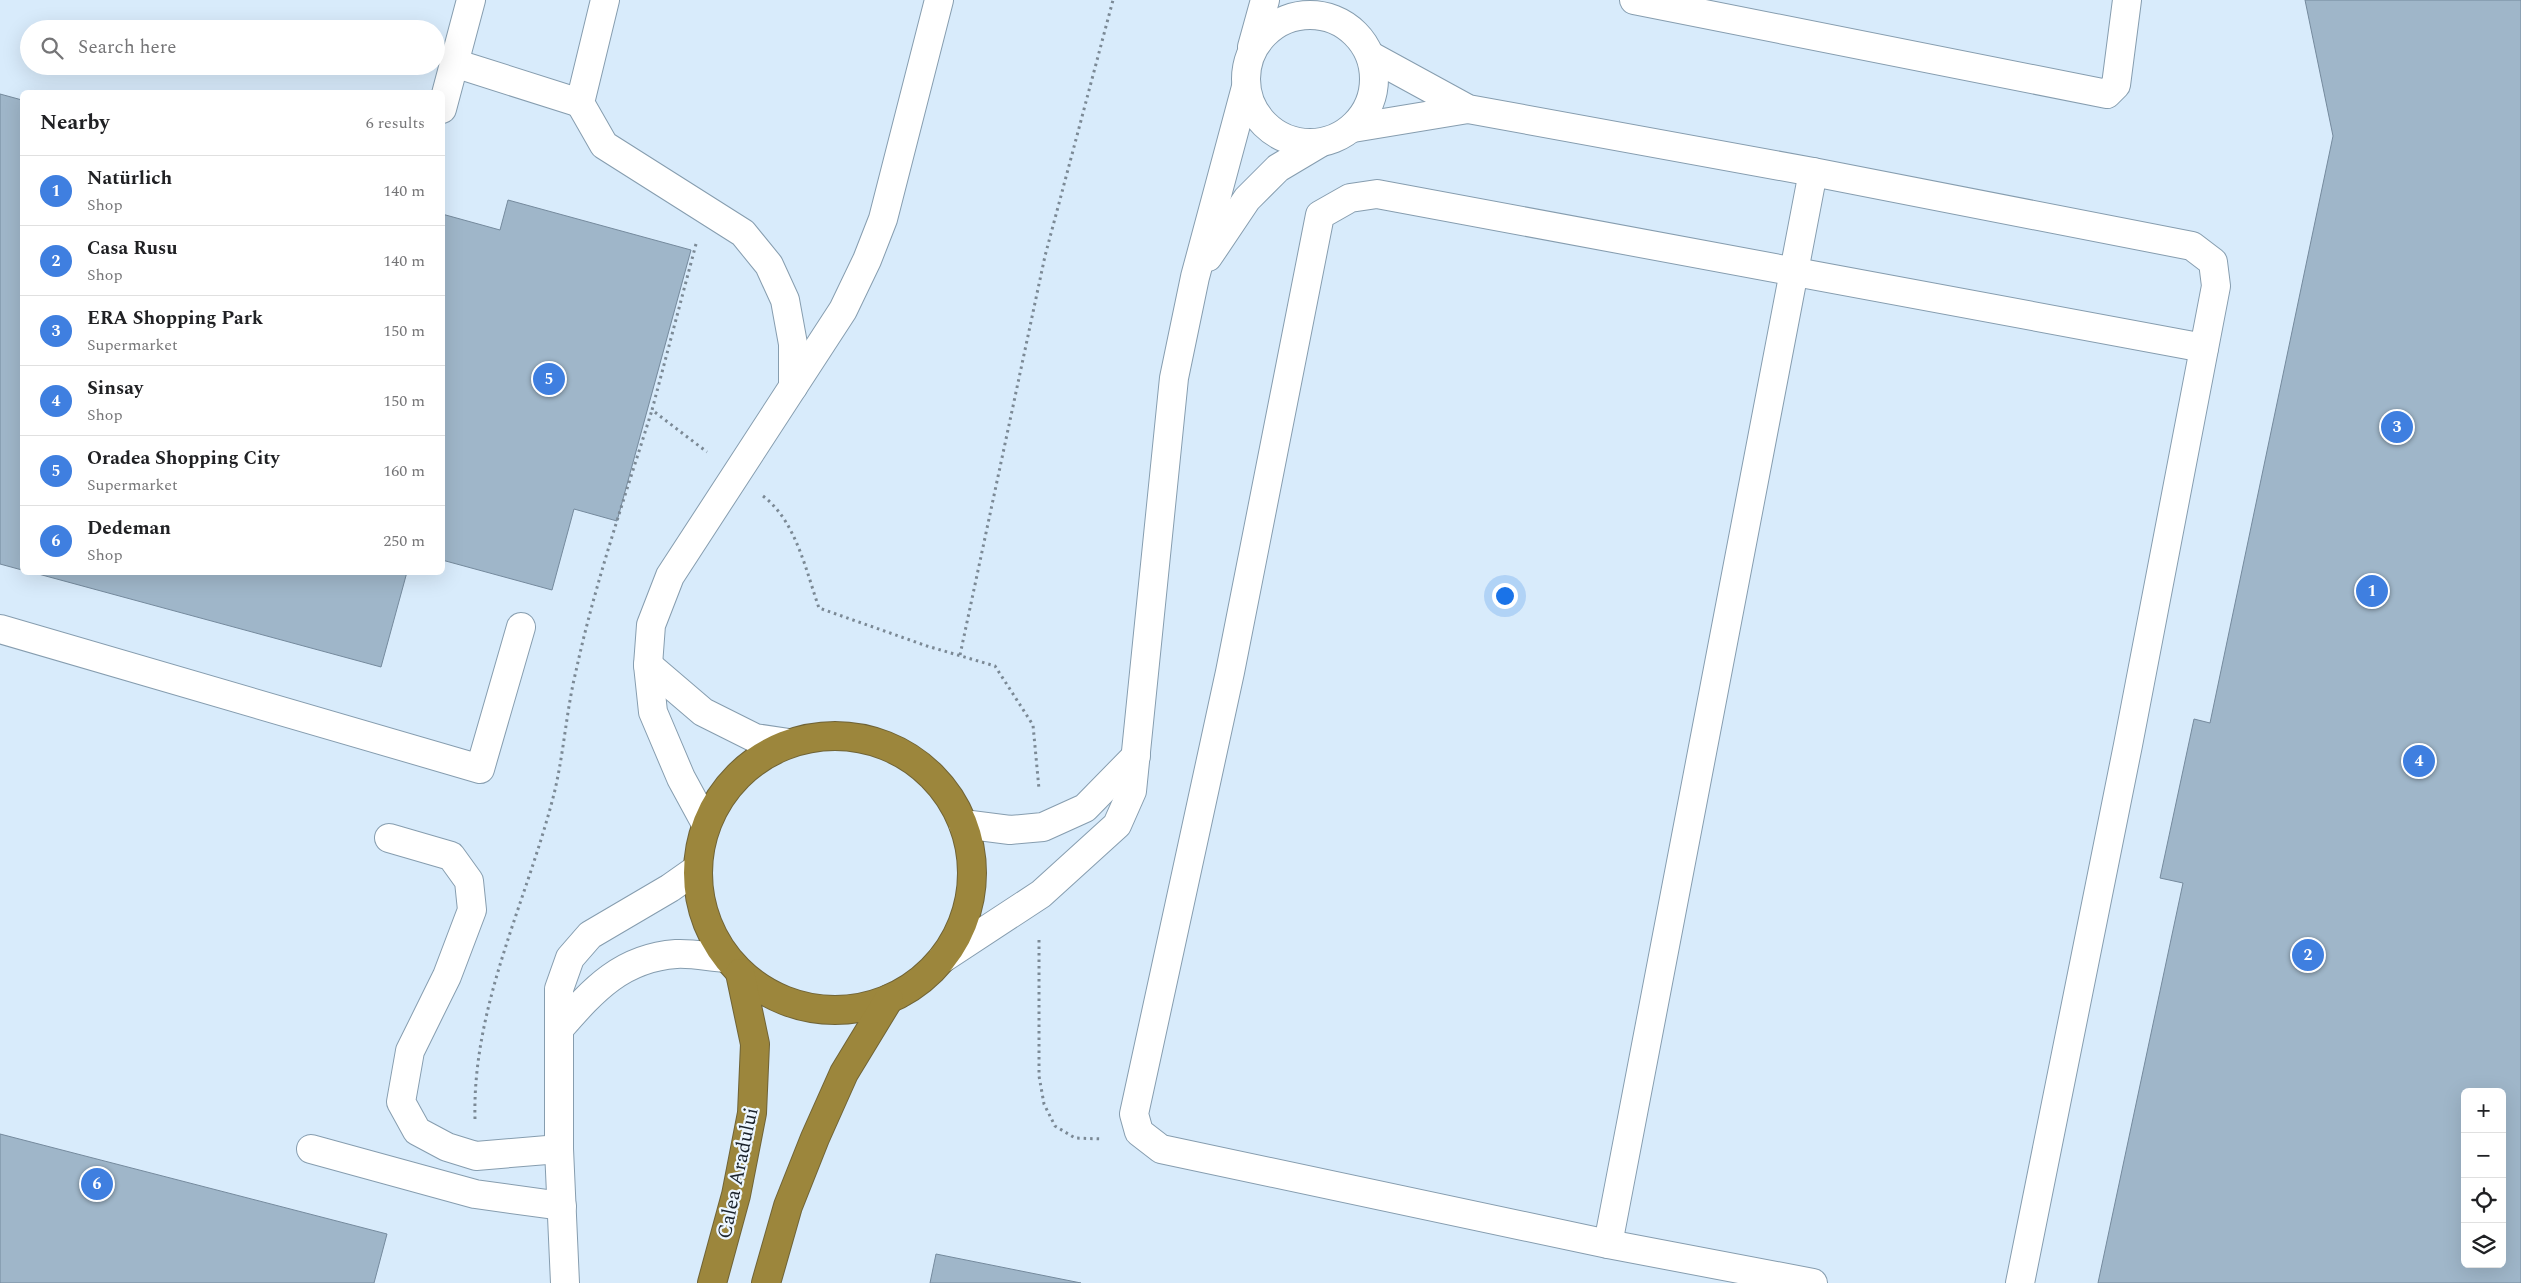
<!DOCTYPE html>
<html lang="en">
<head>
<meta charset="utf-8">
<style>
  body { margin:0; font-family:Spectral,serif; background:#f6f6f6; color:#202124 }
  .controls { position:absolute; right:15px; bottom:15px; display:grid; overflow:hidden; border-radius:8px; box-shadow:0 5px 20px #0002 }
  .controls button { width:45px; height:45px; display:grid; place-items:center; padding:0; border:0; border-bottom:1px solid #e0e0e0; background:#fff; color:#202124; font:25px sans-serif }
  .you { position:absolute; left:1504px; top:595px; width:18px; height:18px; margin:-12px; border:4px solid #fff; border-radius:50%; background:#1a73e8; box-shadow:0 0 0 8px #1a73e833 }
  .badge { display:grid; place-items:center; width:32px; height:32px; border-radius:50%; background:#db2777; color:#fff; font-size:16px; font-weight:700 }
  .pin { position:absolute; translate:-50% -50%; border:2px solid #fff; box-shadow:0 1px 5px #0006 }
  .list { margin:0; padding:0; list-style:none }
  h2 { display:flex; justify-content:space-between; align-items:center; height:65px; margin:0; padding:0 20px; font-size:21px }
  h2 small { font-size:16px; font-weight:400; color:#757577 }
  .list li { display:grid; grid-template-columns:32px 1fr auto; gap:15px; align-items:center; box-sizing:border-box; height:70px; padding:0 20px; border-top:1px solid #e0e0e0 }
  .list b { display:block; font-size:19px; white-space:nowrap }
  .list p { margin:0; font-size:16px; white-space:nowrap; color:#757577 }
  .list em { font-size:16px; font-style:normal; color:#757577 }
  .icon { flex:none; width:28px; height:28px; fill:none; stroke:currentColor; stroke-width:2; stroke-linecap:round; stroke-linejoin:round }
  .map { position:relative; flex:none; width:2521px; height:1283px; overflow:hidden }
  .search { position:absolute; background:#fff; box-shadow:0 5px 20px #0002; left:20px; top:20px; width:425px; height:55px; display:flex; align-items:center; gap:12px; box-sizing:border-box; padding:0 18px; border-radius:28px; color:#757577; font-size:19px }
  .panel { position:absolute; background:#fff; box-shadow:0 5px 20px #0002; left:20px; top:90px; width:425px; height:485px; border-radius:8px }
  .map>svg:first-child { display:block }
  .building { fill:#9fb6c9; stroke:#758a9d; fill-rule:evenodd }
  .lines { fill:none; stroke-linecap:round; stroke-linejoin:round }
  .minor-casing { stroke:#869daf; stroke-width:30 }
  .highway-casing { stroke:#6f6336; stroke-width:30 }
  .path { stroke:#7b8995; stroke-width:3; stroke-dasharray:2.5 4; stroke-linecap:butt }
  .minor { stroke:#fff; stroke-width:28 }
  .highway { stroke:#9c863c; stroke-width:28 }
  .labels { text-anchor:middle; stroke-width:4.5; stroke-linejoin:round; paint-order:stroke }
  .street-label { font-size:20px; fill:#1b232b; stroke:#edf7ff }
</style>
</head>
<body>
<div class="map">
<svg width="2521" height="1283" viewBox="0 0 2521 1283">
  <rect width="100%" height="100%" fill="#d8ebfb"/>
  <g class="building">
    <path d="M2305 0H2521V1283H2098L2183 883 2160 878 2194 719 2210 723 2333 136ZM2465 1092H2502V1264H2465Z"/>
    <path d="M0 94 22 100V570L0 564Z"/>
    <path d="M508 200 691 250 617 521 574 509 552 590 442 560V214L500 230Z"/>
    <path d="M31 572H407L381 667Z"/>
    <path d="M0 1134 387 1234 374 1283H0Z"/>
    <path d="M936 1254 1081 1283H930Z"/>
  </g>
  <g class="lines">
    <g class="minor-casing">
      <g id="minor">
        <path d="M605 0 580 103 604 145 743 233 769 265 785 300 793 344V387"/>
        <path d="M1634 0 2107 94 2116 85 2127 0"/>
        <circle cx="1310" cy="79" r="64"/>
        <path d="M1252 47 1265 0"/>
        <path d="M1371 56 1468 109 1813 172 2192 246 2213 262 2216 286 2128 745 2020 1283"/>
        <path d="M454 63 580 103"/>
        <path d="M442 109 471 0"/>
        <path d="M1353 128 1468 109"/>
        <path d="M1208 257 1247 199 1278 168 1320 143"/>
        <path d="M0 629 480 769 521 627"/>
        <path d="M648 665 703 712 755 738 789 743"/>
        <path d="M706 824 681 778 653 712 648 665 651 625 670 576 843 310 867 260 883 219 939 0"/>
        <path d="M963 824 1010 830 1043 827 1085 808 1136 756"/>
        <path d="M389 838 451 856 469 881 472 910 447 976 410 1051 401 1102 417 1131 447 1147 476 1156 559 1149"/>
        <path d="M942 959 1041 894 1117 825 1132 791 1174 378 1195 277 1246 87"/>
        <path d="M560 1028C594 989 622 958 676 954 692 953 710 957 726 958"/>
        <path d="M311 1149 475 1194 562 1206"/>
        <path d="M1608 1244 1813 172"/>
        <path d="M565 1283 559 1149V989L570 958 590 935 670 888 697 869"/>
        <path d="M1813 1283 1608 1244 1161 1149 1139 1132 1134 1114 1230 672 1320 215 1350 198 1377 194 2204 348"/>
      </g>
    </g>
    <g class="highway-casing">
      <g id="highway">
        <circle cx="835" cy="873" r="137"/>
        <path d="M712 1283 736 1195 752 1113 755 1044 740 973"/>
        <path d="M766 1283 788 1206 815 1138 844 1073 889 999"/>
      </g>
    </g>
    <g class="path">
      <path d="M696 244 652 410 707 452"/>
      <path d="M763 496C796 521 806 571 819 608L927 646 995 666 1033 725 1039 789"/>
      <path d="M960 655 1045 256 1113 0"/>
      <path d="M1039 940V1076L1044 1104 1055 1126 1075 1138 1103 1139"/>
      <path d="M475 1119C472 1006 527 901 554 794 564 753 566 712 576 671 595 583 625 497 652 410"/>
    </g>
    <use href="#minor" class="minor"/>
    <use href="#highway" class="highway"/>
  </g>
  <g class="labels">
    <g class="street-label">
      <text transform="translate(737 1173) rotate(-78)" y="7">Calea Aradului</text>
    </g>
  </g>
</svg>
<div class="controls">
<button>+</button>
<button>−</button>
<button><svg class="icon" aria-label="locate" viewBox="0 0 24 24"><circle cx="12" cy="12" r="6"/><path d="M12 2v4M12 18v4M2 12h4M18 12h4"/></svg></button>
<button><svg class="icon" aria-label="layers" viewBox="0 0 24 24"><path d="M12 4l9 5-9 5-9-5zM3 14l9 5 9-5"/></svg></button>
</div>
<div class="you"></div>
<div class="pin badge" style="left:2372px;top:591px;background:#3f7fe0">1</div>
<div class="pin badge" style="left:2308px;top:955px;background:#3f7fe0">2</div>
<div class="pin badge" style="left:2397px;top:427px;background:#3f7fe0">3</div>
<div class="pin badge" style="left:2419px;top:761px;background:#3f7fe0">4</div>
<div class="pin badge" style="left:549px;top:379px;background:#3f7fe0">5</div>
<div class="pin badge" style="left:97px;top:1184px;background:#3f7fe0">6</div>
<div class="search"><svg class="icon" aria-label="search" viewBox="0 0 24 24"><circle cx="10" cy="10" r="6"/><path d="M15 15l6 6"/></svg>Search here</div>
<section class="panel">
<h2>Nearby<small>6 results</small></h2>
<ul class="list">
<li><span class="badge" style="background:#3f7fe0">1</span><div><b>Natürlich</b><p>Shop</p></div><em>140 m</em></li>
<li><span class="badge" style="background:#3f7fe0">2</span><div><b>Casa Rusu</b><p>Shop</p></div><em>140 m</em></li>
<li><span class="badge" style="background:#3f7fe0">3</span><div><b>ERA Shopping Park</b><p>Supermarket</p></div><em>150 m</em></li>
<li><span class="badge" style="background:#3f7fe0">4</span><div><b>Sinsay</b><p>Shop</p></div><em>150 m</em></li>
<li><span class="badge" style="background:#3f7fe0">5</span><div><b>Oradea Shopping City</b><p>Supermarket</p></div><em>160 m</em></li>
<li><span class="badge" style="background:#3f7fe0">6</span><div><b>Dedeman</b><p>Shop</p></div><em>250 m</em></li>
</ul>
</section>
</div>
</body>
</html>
